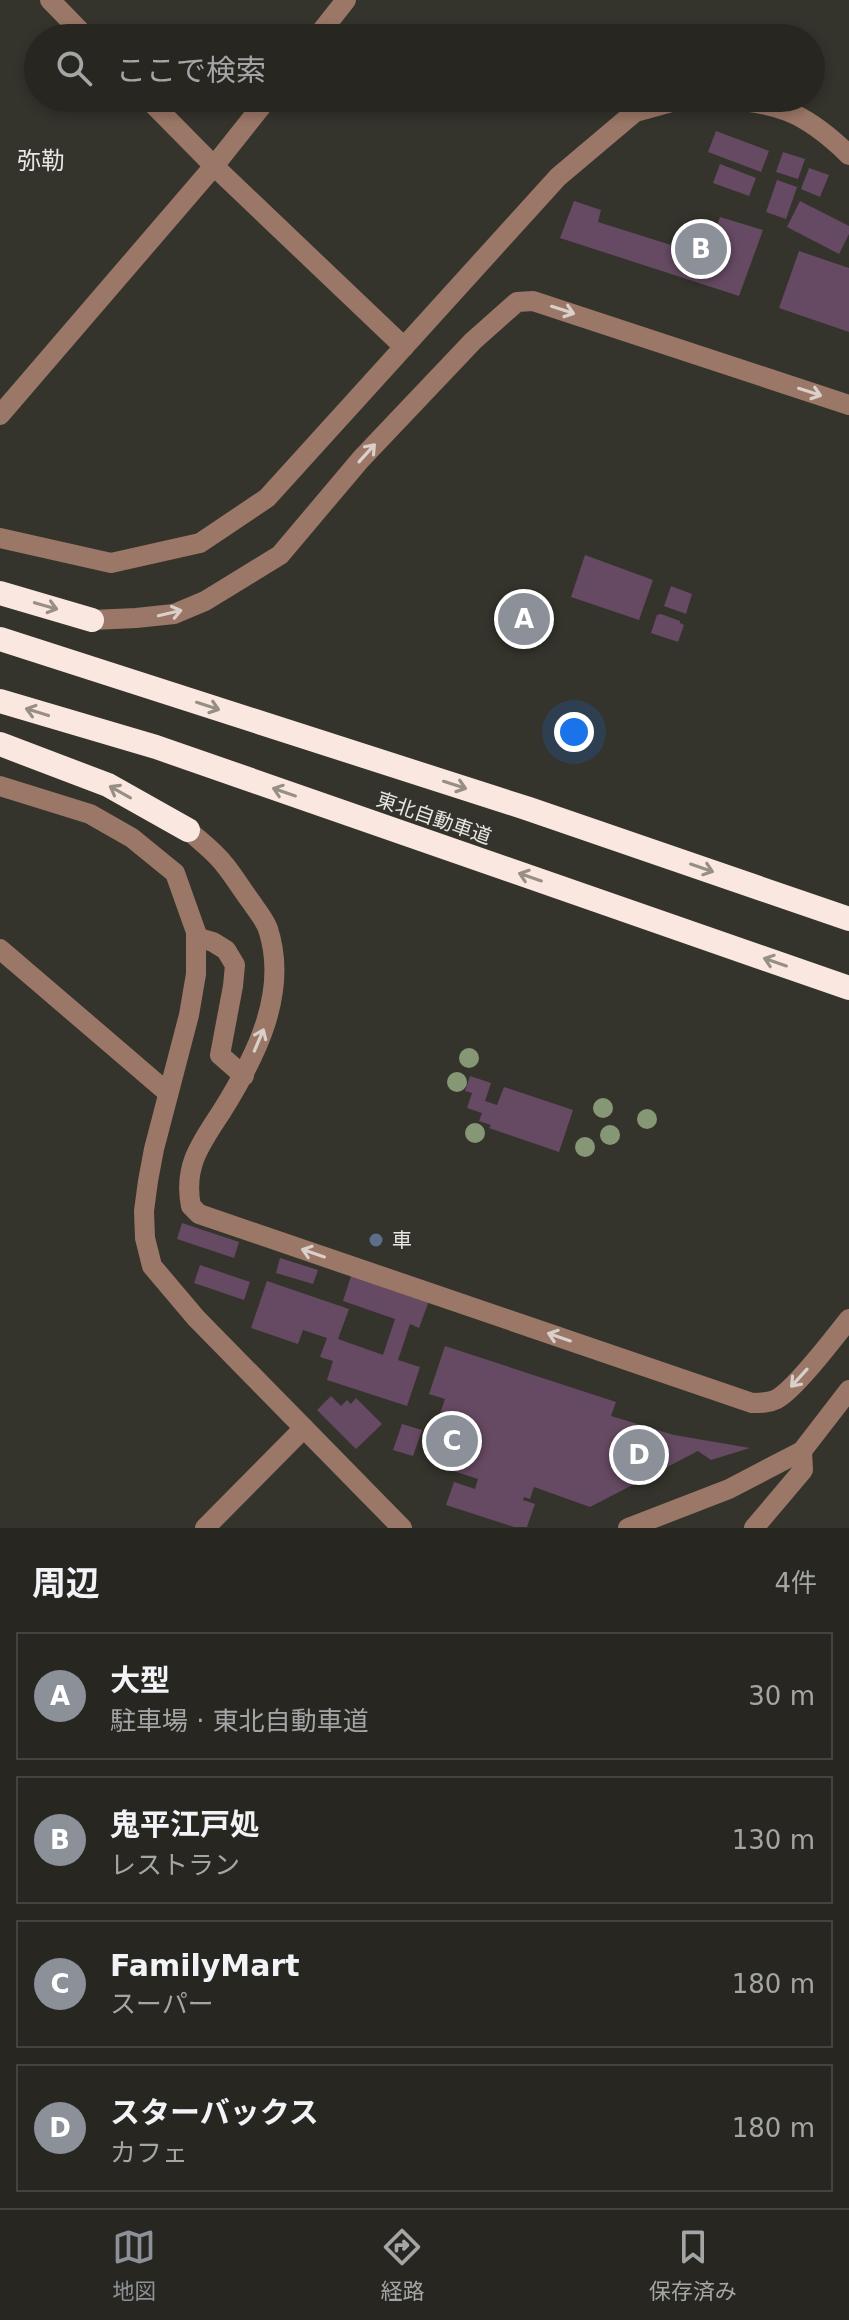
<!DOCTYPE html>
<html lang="ja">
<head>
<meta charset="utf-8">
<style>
  body { margin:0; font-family:"DejaVu Sans","Noto Sans JP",sans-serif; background:#33322e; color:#f1f3f6 }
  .you { position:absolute; left:574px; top:732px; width:28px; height:28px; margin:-20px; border:6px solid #fff; border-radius:50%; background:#1a73e8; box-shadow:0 0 0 12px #1a73e833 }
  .badge { display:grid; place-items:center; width:52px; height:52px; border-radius:50%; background:#8c9099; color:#fff; font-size:26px; font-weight:700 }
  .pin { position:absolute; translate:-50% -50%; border:4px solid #fff; box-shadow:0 2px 8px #0006 }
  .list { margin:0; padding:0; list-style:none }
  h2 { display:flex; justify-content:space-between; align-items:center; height:104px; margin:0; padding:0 32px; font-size:34px }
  h2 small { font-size:26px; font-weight:400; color:#a4a5a5 }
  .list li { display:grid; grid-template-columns:52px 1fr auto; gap:24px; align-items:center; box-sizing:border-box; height:128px; margin:0 16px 16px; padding:0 16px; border:2px solid #43433f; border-radius:0px }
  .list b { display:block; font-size:30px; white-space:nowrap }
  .list p { margin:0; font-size:26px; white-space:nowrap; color:#a4a5a5 }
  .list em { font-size:26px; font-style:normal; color:#a4a5a5 }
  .icon { flex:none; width:44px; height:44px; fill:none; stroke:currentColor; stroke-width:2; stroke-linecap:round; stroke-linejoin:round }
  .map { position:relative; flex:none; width:849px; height:1528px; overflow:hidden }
  .search { position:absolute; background:#272621; box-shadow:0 4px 12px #0003; left:24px; right:24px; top:24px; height:88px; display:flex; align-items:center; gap:20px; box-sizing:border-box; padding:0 28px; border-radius:44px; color:#a4a5a5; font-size:30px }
  .sheet { height:680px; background:#272621 }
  nav { display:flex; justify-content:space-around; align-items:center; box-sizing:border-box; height:112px; border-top:2px solid #43433f; background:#272621; font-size:22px; color:#a4a5a5 }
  nav a { display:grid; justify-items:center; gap:4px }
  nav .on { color:#8c9099 }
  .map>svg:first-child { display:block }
  .building { fill:#664a63 }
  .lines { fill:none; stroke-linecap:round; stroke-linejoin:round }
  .minor { stroke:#9b7767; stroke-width:20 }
  .highway { stroke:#fae8e0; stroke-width:24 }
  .tree { fill:#859774 }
  .oneway { stroke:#d8d0c9 }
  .oneway2 { stroke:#978e86 }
  .service-dot { fill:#5c6f8a; stroke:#34332c; stroke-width:3 }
  .labels { text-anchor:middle; stroke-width:6; stroke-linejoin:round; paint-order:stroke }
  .street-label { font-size:20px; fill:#e7e6e2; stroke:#34332c }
  .poi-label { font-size:20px; fill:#e7e6e2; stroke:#34332c; text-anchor:start }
  .quarter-label { font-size:24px; fill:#e7e6e2; stroke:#34332c }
</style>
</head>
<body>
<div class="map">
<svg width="849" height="1528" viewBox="0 0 849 1528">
  <rect width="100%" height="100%" fill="#34332c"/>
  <g class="building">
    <path d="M716 131 769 151 761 172 708 152Z"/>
    <path d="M783 152 805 159 798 179 776 172Z"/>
    <path d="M720 164 756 178 749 196 713 183Z"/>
    <path d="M809 168 829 175 820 197 801 189Z"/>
    <path d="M777 180 797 187 786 219 766 212Z"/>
    <path d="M574 201 601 210 598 222 706 256 720 217 763 230 739 296 560 238Z"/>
    <path d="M800 201 849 226V234L839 254 787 227Z"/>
    <path d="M799 251 849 268V332L779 308Z"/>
    <path d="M585 555 653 580 639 620 571 597Z"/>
    <path d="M671 586 692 594 686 614 664 606Z"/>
    <path d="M661 614 680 621V623L684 625 678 642 651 633 657 615Z"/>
    <path d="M470 1076 491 1083 485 1101 497 1105 504 1087 573 1110 559 1152 489 1128 491 1125 479 1121 482 1113 467 1108 472 1093 465 1091Z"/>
    <path d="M182 1223 239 1242 234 1258 177 1239Z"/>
    <path d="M280 1258 318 1270 313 1284 276 1273Z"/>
    <path d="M200 1265 250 1282 244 1300 194 1283Z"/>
    <path d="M352 1273 430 1298 419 1328 410 1324 398 1360 420 1367 407 1406 327 1380 333 1361 320 1357 327 1338 303 1330 298 1344 251 1328 267 1281 349 1309 338 1339 383 1355 395 1319 343 1301Z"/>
    <path d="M445 1346 616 1402 611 1416 674 1435 750 1448 711 1460 698 1451 590 1507 534 1487 530 1499 524 1497 523 1500 535 1504 527 1527H514L446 1505 454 1482 475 1489 478 1479 450 1470 454 1458 428 1450 445 1399 429 1394Z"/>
    <path d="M331 1396 341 1406 347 1400 351 1404 356 1398 382 1424 356 1449 317 1410Z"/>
    <path d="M402 1424 422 1430 413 1456 393 1450Z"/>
  </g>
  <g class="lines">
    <g class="minor">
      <path d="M50 0 87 38"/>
      <path d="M316 38 346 0"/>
      <path d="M147 98 214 166 404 347"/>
      <path d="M715 98C778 104 802 109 849 155"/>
      <path d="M0 415 214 166 268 98"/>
      <path d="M0 538 111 563 200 543 267 498 558 177 635 112 675 101 708 98"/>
      <path d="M92 620 136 618 174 614 205 601 280 555 361 459 473 341 517 302 533 301 849 405"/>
      <path d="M0 786 90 814 132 838 175 873 196 932V974L189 1015 154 1149 148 1181 144 1211 145 1238 152 1266 196 1318 402 1528"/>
      <path d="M188 830C200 841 214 851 224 864 234 876 242 890 252 903 257 911 265 920 268 929 289 993 255 1058 222 1111 201 1143 183 1166 191 1206L199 1214 752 1403C761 1403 769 1403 777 1399 797 1387 833 1339 849 1319"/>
      <path d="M196 937 213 942 226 950 235 965 233 986 220 1055 244 1076"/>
      <path d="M0 949 168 1093"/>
      <path d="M205 1528 304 1428"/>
      <path d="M628 1528 729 1489 802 1451 849 1390"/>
      <path d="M754 1528 803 1470 802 1451"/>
    </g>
    <g class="highway">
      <path d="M0 593 92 620"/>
      <path d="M0 639 529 809 849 919"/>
      <path d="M0 701 156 747 849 988"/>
      <path d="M0 744 108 785 188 830"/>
    </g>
  </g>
  <g class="tree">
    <circle cx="469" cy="1058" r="10"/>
    <circle cx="457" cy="1082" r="10"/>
    <circle cx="603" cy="1108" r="10"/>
    <circle cx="647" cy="1119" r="10"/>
    <circle cx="475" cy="1133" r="10"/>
    <circle cx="610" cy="1135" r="10"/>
    <circle cx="585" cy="1147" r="10"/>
  </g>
  <defs><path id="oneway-shaft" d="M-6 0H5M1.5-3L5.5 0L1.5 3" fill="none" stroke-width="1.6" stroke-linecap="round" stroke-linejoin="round" transform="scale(2)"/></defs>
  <g class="oneway">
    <use href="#oneway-shaft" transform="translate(563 310) rotate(18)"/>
    <use href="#oneway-shaft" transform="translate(810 392) rotate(18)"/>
    <use href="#oneway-shaft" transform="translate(367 453) rotate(-48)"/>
    <use href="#oneway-shaft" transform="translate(170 613) rotate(-13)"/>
    <use href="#oneway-shaft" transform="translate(259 1040) rotate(-67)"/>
    <use href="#oneway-shaft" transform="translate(313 1253) rotate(-161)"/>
    <use href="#oneway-shaft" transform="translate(559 1337) rotate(-161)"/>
    <use href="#oneway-shaft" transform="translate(799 1378) rotate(132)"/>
  </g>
  <g class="oneway2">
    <use href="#oneway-shaft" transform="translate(46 606) rotate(16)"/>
    <use href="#oneway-shaft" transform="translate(208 706) rotate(18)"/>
    <use href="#oneway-shaft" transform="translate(37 712) rotate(-163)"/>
    <use href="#oneway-shaft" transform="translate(455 785) rotate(18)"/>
    <use href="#oneway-shaft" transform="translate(120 792) rotate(-151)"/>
    <use href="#oneway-shaft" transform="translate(284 792) rotate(-161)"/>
    <use href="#oneway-shaft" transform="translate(702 868) rotate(19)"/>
    <use href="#oneway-shaft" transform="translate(530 877) rotate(-161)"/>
    <use href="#oneway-shaft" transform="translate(775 962) rotate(-161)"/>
  </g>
  <circle class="service-dot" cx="376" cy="1240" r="8"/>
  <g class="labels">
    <g class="street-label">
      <text transform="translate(434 818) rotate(19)" y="7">東北自動車道</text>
    </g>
    <g class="poi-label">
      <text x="392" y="1247">車</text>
    </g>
    <g class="quarter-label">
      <text x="41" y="169">弥勒</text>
    </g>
  </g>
</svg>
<div class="you"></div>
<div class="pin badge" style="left:524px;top:619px">A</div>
<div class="pin badge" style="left:701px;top:249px">B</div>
<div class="pin badge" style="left:452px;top:1441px">C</div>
<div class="pin badge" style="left:639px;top:1455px">D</div>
<div class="search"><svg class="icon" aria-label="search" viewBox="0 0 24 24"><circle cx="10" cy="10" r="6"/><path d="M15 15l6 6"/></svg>ここで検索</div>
</div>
<section class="sheet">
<h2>周辺<small>4件</small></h2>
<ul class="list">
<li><span class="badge">A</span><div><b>大型</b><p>駐車場 · 東北自動車道</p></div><em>30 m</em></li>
<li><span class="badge">B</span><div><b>鬼平江戸処</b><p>レストラン</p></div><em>130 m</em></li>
<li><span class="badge">C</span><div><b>FamilyMart</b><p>スーパー</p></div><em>180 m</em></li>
<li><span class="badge">D</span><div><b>スターバックス</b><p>カフェ</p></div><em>180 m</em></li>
</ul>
</section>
<nav>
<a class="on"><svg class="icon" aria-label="map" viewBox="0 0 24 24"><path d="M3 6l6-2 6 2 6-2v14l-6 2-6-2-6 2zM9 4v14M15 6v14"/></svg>地図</a>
<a><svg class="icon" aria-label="directions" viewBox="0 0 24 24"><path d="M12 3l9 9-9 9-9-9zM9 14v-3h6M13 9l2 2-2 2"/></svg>経路</a>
<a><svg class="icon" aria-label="saved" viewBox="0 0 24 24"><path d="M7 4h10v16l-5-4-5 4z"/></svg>保存済み</a>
</nav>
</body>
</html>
